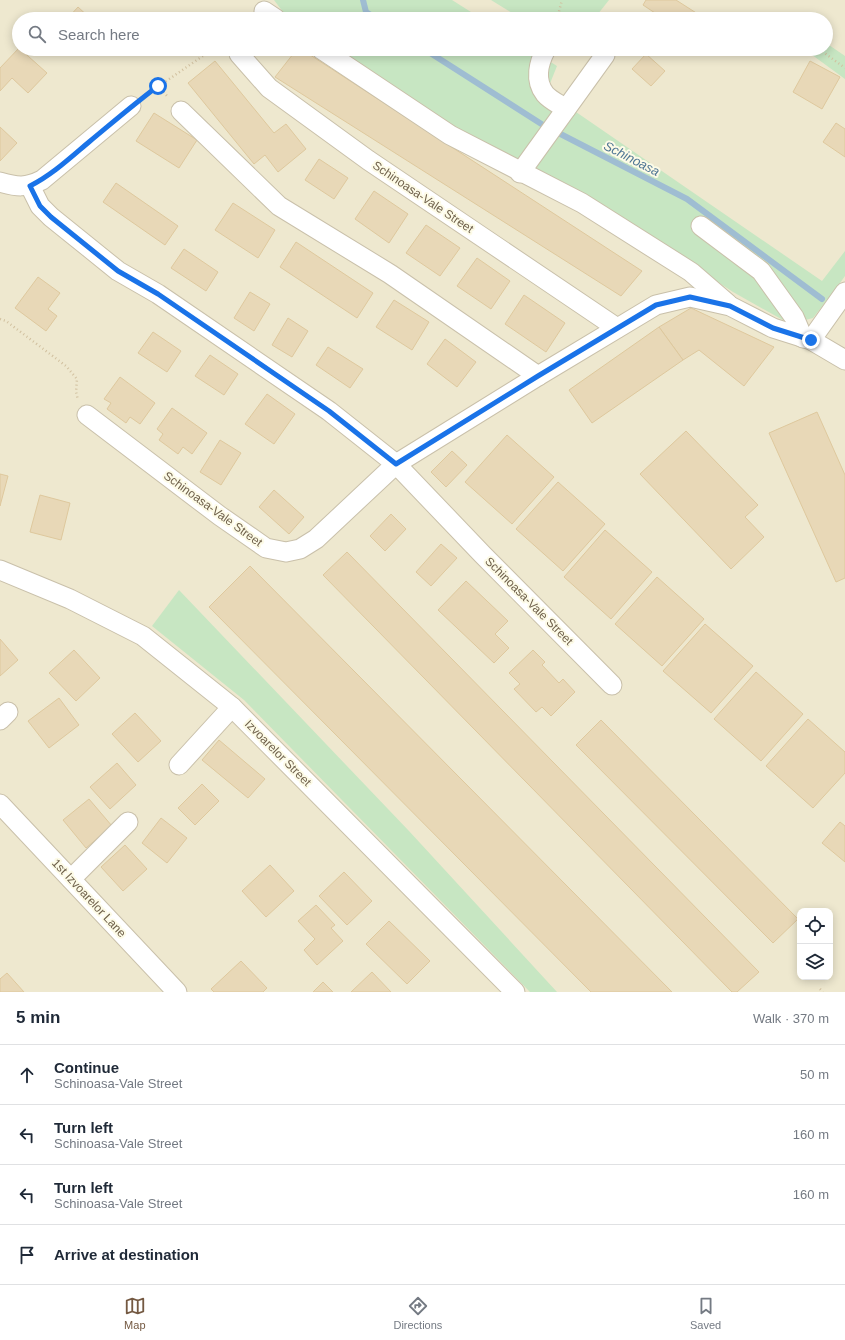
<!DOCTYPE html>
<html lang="en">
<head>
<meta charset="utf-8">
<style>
  body { margin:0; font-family:Helvetica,sans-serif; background:#f6f6f7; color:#1f2937 }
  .controls { position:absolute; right:12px; bottom:12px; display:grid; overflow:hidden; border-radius:8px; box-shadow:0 2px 10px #0003 }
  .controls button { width:36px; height:36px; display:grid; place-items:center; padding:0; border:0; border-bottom:1px solid #e0e1e3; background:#fff; color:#1f2937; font:20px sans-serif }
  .stop { position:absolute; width:12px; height:12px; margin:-9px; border:3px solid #1a73e8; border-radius:50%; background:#fff }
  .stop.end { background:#1a73e8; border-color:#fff; box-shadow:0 1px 4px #0008 }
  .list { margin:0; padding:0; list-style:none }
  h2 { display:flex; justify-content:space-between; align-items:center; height:52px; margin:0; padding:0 16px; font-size:17px }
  h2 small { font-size:13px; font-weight:400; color:#747a83 }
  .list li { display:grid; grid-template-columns:26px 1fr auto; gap:12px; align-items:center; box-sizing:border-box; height:60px; padding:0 16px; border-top:1px solid #e0e1e3 }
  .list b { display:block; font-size:15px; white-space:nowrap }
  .list p { margin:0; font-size:13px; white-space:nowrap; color:#747a83 }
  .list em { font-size:13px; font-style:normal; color:#747a83 }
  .icon { flex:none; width:22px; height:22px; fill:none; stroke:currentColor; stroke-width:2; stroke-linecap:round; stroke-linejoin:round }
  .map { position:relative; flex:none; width:845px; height:992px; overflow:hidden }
  .search { position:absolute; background:#fff; box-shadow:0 2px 10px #0003; left:12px; right:12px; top:12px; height:44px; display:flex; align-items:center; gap:10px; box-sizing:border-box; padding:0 14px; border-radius:22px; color:#747a83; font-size:15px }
  .sheet { height:292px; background:#fff }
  nav { display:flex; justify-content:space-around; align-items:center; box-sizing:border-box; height:56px; border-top:1px solid #e0e1e3; background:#fff; font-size:11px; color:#747a83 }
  nav a { display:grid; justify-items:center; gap:2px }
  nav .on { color:#745942 }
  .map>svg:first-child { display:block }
  .residential { fill:#eee8cf; fill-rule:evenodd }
  .green { fill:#c7e6c2 }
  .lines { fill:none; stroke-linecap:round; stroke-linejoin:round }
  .stream { stroke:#9fbdd2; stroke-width:6 }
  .building { fill:#e8d8b7; stroke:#dec89d }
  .minor-casing { stroke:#c9c0aa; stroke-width:21 }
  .path { stroke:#d1c09f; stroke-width:2.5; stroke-dasharray:1 3; stroke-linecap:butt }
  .minor { stroke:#fff; stroke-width:19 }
  .route { stroke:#1a73e8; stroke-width:5 }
  .labels { text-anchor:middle; stroke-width:4; stroke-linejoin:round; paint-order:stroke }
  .street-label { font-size:12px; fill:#6f614b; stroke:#fdfbe7 }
  .water-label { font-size:13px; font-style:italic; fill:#507795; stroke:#fdfbe7 }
</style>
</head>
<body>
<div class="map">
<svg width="845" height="992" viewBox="0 0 845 992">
  <rect width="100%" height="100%" fill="#faf7e2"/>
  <path class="residential" d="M0 0H845V992H0ZM19 19H826V49H19ZM800 911H830V977H800Z"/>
  <g class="green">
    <path d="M274 0H452L482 19H293L283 12Z"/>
    <path d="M491 0H609L594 19H522Z"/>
    <path d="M826 43 845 56V79L804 49H826Z"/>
    <path d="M339 49H530L557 66 549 86 576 112 822 281 845 251V276L835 290 813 318 790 324 733 292 642 232 463 132Z"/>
    <path d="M179 590 409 831 557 992H530L244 700 152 626Z"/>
  </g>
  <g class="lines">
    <g class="stream">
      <path d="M363 0 366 12 377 19"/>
      <path d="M424 49 543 125 687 199 822 299"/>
    </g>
  </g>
  <g class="building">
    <path d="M646 0H676L701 16 699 19H664L643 5Z"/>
    <path d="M78 7 91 19H67Z"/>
    <path d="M19 48 47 73 28 93 12 78 0 91V68Z"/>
    <path d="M297 49H301L642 271 621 296 275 77Z"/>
    <path d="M646 54 665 71 651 86 632 69Z"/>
    <path d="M215 61 274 133 286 124 306 149 278 172 265 155 254 164 188 83Z"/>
    <path d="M810 61 840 77 822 109 793 92Z"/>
    <path d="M154 113 197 140 179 168 136 141Z"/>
    <path d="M836 123 845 129V157L823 142Z"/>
    <path d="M0 127 17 143 0 161Z"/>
    <path d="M319 159 348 178 334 199 305 180Z"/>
    <path d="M116 183 178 226 165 245 103 202Z"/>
    <path d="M374 191 408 214 389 243 355 219Z"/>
    <path d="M233 203 275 230 258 258 215 230Z"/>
    <path d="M426 225 460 248 440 276 406 253Z"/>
    <path d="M296 242 373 293 357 318 280 267Z"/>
    <path d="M184 249 218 272 206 291 171 268Z"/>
    <path d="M477 258 510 281 491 309 457 286Z"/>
    <path d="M38 277 60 293 48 309 57 316 46 331 15 308Z"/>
    <path d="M250 292 270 304 254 331 234 318Z"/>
    <path d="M524 295 565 323 546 352 505 324Z"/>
    <path d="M394 300 429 322 412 350 376 327Z"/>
    <path d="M691 308 774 347 744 386 699 350 683 360 659 327Z"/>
    <path d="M288 318 308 331 292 357 272 345Z"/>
    <path d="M659 327 683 360 592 423 569 390Z"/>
    <path d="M153 332 181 351 167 372 138 353Z"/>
    <path d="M445 339 476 362 457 387 427 364Z"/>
    <path d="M328 347 363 369 350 388 316 365Z"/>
    <path d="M210 355 238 374 224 395 195 376Z"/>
    <path d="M120 377 155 403 140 424 130 417 126 423 107 409 111 403 104 399Z"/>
    <path d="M267 394 295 414 274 444 245 424Z"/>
    <path d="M172 408 207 433 192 454 183 447 178 454 159 440 163 434 157 429Z"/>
    <path d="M817 412 845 475V578L836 582 769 433Z"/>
    <path d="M686 431 758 505 745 517 764 537 731 569 640 474Z"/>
    <path d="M507 435 554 477 512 524 465 482Z"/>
    <path d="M220 440 241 453 221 485 200 472Z"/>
    <path d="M452 451 467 465 446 487 431 472Z"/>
    <path d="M0 474 8 476 0 506Z"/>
    <path d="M558 482 605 524 563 571 516 529Z"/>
    <path d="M274 490 304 517 289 534 259 507Z"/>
    <path d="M40 495 70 503 61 540 30 532Z"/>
    <path d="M391 514 406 529 385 551 370 536Z"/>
    <path d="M605 530 652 572 611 619 564 577Z"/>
    <path d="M441 544 457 558 431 586 416 572Z"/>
    <path d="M347 552 759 972 737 992H732L323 575Z"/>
    <path d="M250 566 672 992H591L209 607Z"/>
    <path d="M657 577 704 619 662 666 615 624Z"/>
    <path d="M466 581 508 621 495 634 509 648 494 663 438 610Z"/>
    <path d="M705 624 753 666 711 713 663 671Z"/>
    <path d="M0 639 18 660 0 676Z"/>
    <path d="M74 650 100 678 76 701 49 673Z"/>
    <path d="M533 650 545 662 542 665 559 683 563 679 575 692 551 716 542 707 536 712 514 689 520 684 509 673Z"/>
    <path d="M756 672 803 714 761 761 714 719Z"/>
    <path d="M59 698 79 725 49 748 28 721Z"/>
    <path d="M135 713 161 741 138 762 112 734Z"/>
    <path d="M808 719 845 752V773L813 808 766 766Z"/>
    <path d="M601 720 798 919 773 943 576 745Z"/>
    <path d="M219 740 265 779 248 798 202 760Z"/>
    <path d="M117 763 136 785 110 809 90 787Z"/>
    <path d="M202 784 219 801 195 825 178 808Z"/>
    <path d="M89 799 112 826 86 848 63 820Z"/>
    <path d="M161 818 187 838 167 863 142 843Z"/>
    <path d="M840 822 845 826V862L822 843Z"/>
    <path d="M125 845 147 869 123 891 101 867Z"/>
    <path d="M270 865 294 891 266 917 242 891Z"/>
    <path d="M344 872 372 901 347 925 319 896Z"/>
    <path d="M316 905 335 925 331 928 343 941 317 965 304 950 315 939 298 921Z"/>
    <path d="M389 921 430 961 407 984 366 944Z"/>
    <path d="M241 961 267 988 263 992H214L211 989Z"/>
    <path d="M372 972 391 992H351Z"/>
    <path d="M7 973 24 992H0V979Z"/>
    <path d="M323 982 333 992H313Z"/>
  </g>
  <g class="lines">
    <g class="minor-casing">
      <g id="minor">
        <path d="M264 11 276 19"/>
        <path d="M321 49 450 135 582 203 691 272 728 304"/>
        <path d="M546 49C539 62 534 80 545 94 550 100 559 104 566 109"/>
        <path d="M239 54 269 88 368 160 617 328"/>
        <path d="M181 111 279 206 390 274 538 376"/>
        <path d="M520 173 605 55"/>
        <path d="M0 182C17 187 26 188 42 180L131 106"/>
        <path d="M30 186 40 206 51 217 118 271 158 294 329 411 396 464 483 555 612 685"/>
        <path d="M701 226 761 271 794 317 803 338"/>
        <path d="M811 340 845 292"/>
        <path d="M87 415 220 516 266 548 286 552 300 549 316 539 396 464 538 376 656 305 690 297 730 306 773 328 811 340 845 360"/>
        <path d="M0 570 70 599 143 636 232 707 515 992"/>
        <path d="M0 720 8 712"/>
        <path d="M179 765 232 707"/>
        <path d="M0 804 177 992"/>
        <path d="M71 879 128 822"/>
      </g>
    </g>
    <g class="path">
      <path d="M773 14 779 19"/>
      <path d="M557 19 562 0"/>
      <path d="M819 49 845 68"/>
      <path d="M158 86 168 97"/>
      <path d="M146 95 213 49"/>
      <path d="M0 319 6 321 66 366 77 379 76 392 78 400"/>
      <path d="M820 989 823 992"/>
    </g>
    <use href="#minor" class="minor"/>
  </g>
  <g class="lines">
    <path class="route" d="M158 86C134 104 112 123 89 142 70 158 52 175 30 186L40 206 51 217 118 271 158 294 329 411 396 464 538 376 656 305 690 297 730 306 773 328 811 340"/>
  </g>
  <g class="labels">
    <g class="street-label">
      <text transform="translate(423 197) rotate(34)" y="4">Schinoasa-Vale Street</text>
      <text transform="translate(213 509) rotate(36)" y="4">Schinoasa-Vale Street</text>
      <text transform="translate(529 601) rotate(45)" y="4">Schinoasa-Vale Street</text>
      <text transform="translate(278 753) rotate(45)" y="4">Izvoarelor Street</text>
      <text transform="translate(89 898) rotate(47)" y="4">1st Izvoarelor Lane</text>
    </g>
    <g class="water-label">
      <text transform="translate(632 158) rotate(27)" y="5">Schinoasa</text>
    </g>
  </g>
</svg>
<div class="controls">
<button><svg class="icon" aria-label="locate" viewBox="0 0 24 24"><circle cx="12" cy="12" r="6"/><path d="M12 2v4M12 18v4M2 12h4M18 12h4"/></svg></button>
<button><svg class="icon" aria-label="layers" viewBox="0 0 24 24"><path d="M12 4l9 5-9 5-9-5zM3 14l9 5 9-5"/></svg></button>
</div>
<div class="stop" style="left:158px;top:86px"></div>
<div class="stop end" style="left:811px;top:340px"></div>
<div class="search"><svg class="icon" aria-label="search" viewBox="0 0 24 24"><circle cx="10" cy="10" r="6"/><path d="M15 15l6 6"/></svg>Search here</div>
</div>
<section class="sheet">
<h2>5 min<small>Walk · 370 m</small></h2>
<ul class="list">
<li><svg class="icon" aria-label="ahead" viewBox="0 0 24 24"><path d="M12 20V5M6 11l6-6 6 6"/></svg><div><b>Continue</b><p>Schinoasa-Vale Street</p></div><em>50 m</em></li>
<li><svg class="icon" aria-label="left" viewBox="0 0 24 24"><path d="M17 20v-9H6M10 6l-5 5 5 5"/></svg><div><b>Turn left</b><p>Schinoasa-Vale Street</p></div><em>160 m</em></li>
<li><svg class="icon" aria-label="left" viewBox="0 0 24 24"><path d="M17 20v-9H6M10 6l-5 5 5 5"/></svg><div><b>Turn left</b><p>Schinoasa-Vale Street</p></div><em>160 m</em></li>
<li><svg class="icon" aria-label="arrive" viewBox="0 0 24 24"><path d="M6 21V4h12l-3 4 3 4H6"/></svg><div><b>Arrive at destination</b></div></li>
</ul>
</section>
<nav>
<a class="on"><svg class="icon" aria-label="map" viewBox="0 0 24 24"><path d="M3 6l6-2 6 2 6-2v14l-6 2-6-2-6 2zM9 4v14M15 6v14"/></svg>Map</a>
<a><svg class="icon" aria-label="directions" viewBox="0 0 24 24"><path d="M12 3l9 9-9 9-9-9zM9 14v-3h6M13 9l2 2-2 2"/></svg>Directions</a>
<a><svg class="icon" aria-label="saved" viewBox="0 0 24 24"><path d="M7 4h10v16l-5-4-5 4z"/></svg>Saved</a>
</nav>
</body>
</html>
